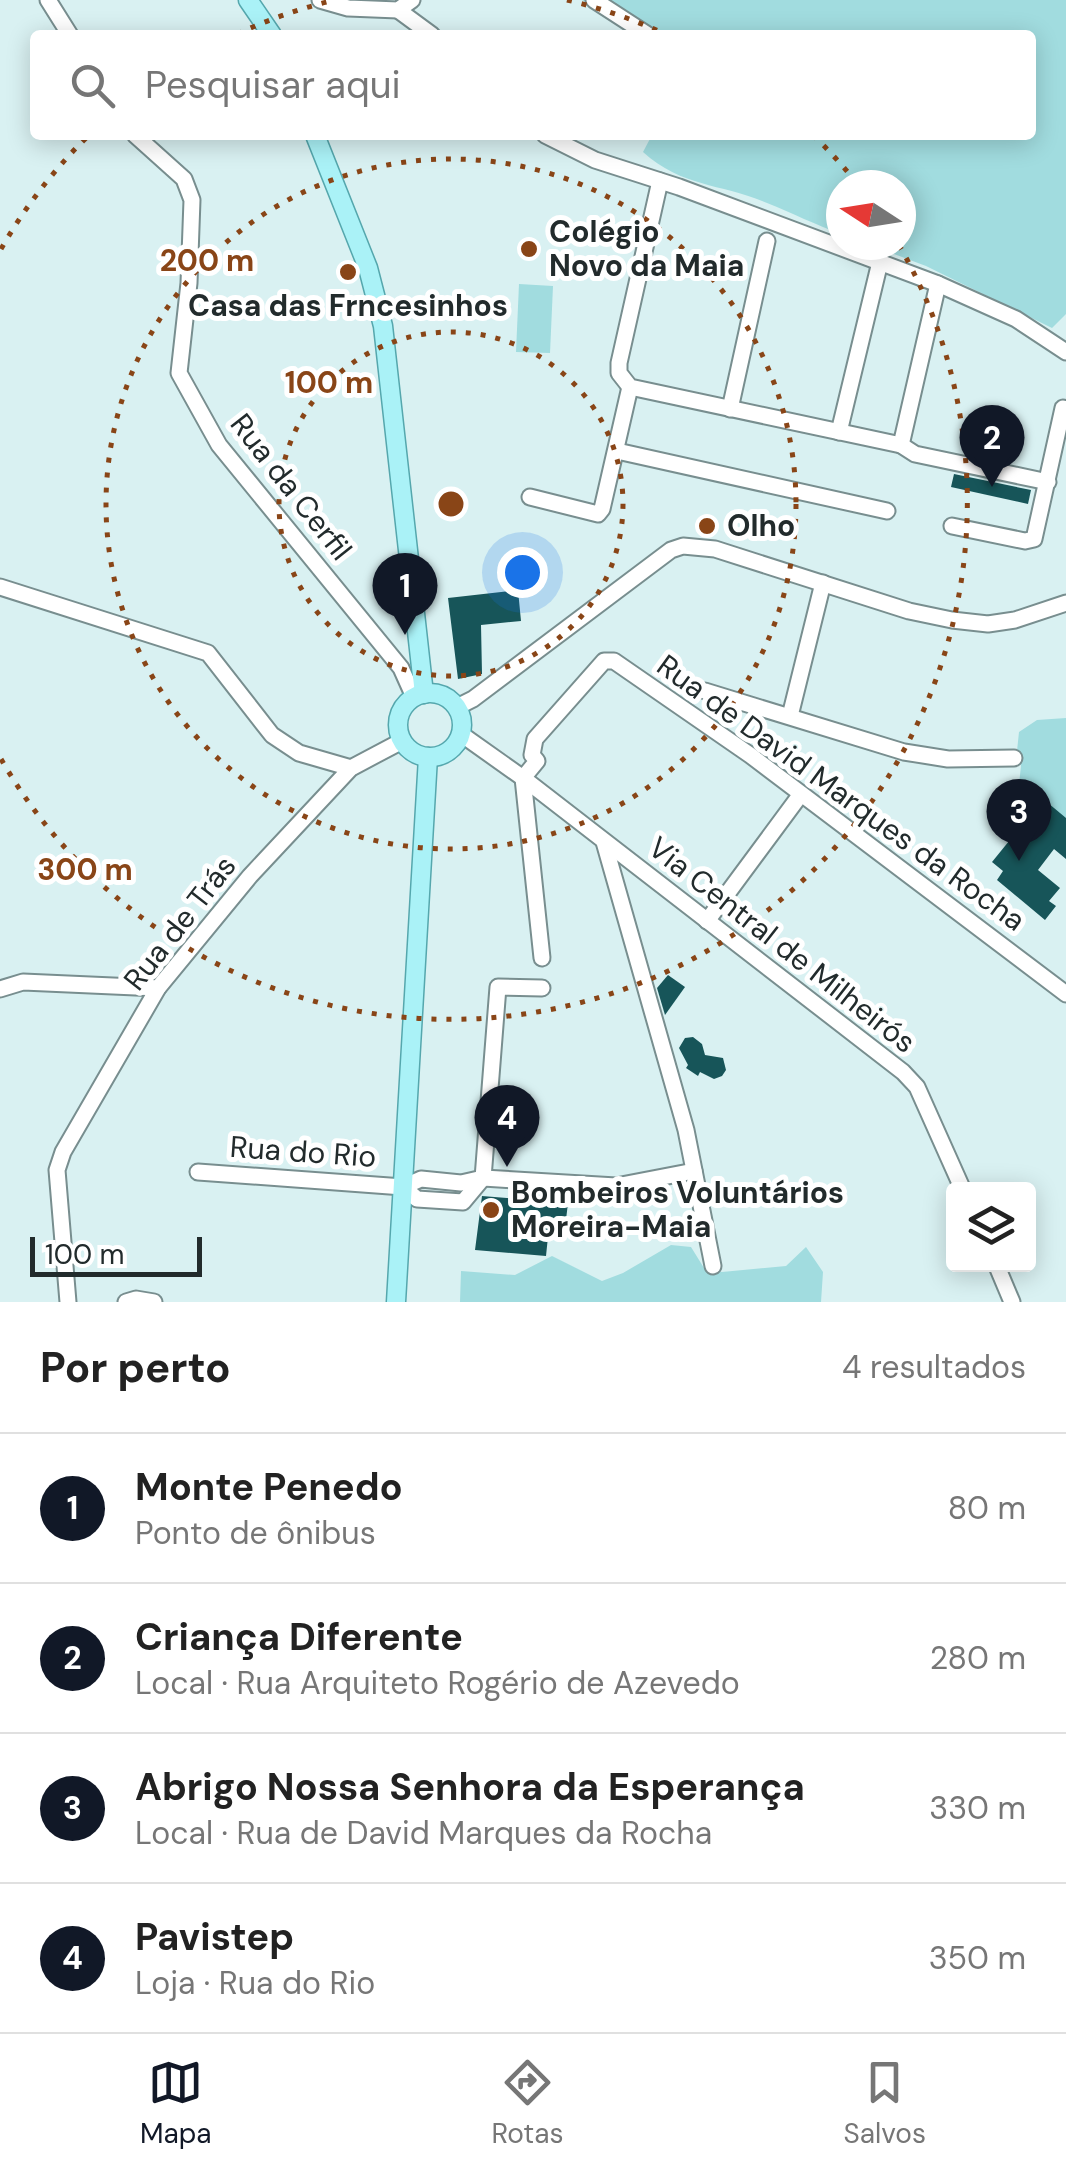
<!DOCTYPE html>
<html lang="pt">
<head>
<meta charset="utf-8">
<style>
  body { margin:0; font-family:"DM Sans",sans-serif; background:#f6f6f6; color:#222 }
  .controls { position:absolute; right:30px; bottom:30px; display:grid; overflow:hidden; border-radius:10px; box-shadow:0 5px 25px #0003 }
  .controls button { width:90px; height:90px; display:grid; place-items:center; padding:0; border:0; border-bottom:2px solid #e0e0e0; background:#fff; color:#222; font:50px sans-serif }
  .compass { position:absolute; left:826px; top:170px; width:90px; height:90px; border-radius:50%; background:#fff; box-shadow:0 5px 25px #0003; rotate:282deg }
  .scale { position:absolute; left:30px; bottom:25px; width:172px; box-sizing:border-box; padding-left:10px; border:5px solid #222b2c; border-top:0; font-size:28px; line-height:35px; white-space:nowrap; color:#222b2c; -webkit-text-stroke:8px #fff; paint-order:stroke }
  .you { position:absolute; left:522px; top:572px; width:35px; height:35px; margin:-25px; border:8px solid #fff; border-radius:50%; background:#1a73e8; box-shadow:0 0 0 15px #1a73e833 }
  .badge { display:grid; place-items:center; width:65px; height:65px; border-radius:50%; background:#111827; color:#fff; font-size:32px; font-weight:700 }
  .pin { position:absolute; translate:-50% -82px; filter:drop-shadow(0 2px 5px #0008) }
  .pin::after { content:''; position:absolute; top:52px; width:35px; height:30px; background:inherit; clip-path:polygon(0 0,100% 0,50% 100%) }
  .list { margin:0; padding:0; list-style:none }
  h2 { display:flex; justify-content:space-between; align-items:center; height:130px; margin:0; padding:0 40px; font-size:42px }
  h2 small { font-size:32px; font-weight:400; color:#767676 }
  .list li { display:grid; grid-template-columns:65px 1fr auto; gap:30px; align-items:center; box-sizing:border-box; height:150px; padding:0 40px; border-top:2px solid #e0e0e0 }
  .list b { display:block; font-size:38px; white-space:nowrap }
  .list p { margin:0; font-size:32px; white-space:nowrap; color:#767676 }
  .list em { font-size:32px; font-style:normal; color:#767676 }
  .icon { flex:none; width:55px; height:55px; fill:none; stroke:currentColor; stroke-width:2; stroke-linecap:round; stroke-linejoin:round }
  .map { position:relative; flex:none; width:1066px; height:1302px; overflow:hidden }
  .search { position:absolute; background:#fff; box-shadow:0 5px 25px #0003; left:30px; right:30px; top:30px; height:110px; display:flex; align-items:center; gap:25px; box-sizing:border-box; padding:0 35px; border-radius:10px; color:#767676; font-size:38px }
  .sheet { height:730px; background:#fff }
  nav { display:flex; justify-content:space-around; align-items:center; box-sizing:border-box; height:140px; border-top:2px solid #e0e0e0; background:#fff; font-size:28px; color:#767676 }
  nav a { display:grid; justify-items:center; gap:5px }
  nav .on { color:#111827 }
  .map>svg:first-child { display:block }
  .green { fill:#a1dcdf }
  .building { fill:#175559 }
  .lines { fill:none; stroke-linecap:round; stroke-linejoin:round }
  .minor-casing { stroke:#788e8f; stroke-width:19 }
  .major-casing { stroke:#55a7ad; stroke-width:21 }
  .minor { stroke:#fff; stroke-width:15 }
  .major { stroke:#aaf2f7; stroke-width:18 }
  .ring { fill:none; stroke:#894517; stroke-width:5; stroke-dasharray:5 10 }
  .poi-dot { fill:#894517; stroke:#fff; stroke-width:4 }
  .labels { text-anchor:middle; stroke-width:10; stroke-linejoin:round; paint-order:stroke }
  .poi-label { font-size:30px; font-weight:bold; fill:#222b2c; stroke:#fff; text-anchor:start }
  .street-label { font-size:30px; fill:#222b2c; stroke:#fff }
  .centre { fill:#894517; stroke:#fff; stroke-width:5 }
  .ring-label { font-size:30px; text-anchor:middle; font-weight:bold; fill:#894517; stroke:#fff; stroke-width:10; stroke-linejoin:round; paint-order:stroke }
</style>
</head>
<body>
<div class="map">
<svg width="1066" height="1302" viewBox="0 0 1066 1302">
  <rect width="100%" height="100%" fill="#d9f1f2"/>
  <g class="green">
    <path d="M582 0H1066V314L1052 328 926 266 870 245H901V185H841V234C816 225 792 213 767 203 721 183 683 188 643 152L652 135H1031V35H722L661 31 627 26Z"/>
    <path d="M519 284 553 286 550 353 516 352Z"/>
    <path d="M1066 718V825L1039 812 1018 793 1021 766 1017 751 1019 732 1037 720Z"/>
    <path d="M671 1245 691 1247 704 1268 722 1272 786 1266 806 1247 823 1272 821 1302H460L461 1271 515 1275 552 1256 602 1281 623 1273Z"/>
  </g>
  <g class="building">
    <path d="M954 474 1031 490 1028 504 951 487Z"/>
    <path d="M518 590 521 621 481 625 482 674 458 679 448 598Z"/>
    <path d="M1048 803 1066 818V859L1054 849 1038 870 1060 888 1049 901 1056 906 1045 920 997 880 1003 871 992 862 1022 825 1027 829Z"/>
    <path d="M668 975 685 987 665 1015 657 988Z"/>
    <path d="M693 1037 702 1044 705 1055 723 1058 726 1070 722 1076 714 1079 700 1072 698 1076 686 1068 688 1065 679 1048 685 1038Z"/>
    <path d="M482 1196 568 1203 565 1228 549 1227 546 1256 475 1250Z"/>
  </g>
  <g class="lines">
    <g class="minor-casing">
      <g id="minor">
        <path d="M48 0 70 35"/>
        <path d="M320 0 348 8 398 10 412 0"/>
        <path d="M594 0 648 35"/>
        <path d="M398 10 432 35"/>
        <path d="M135 135 184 179 192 200 189 283 179 373 219 445 401 668 414 697"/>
        <path d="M545 135 595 160 679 187 938 284 1016 319 1066 352"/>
        <path d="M660 181 619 363V373L630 387 901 445 938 284"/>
        <path d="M730 409 767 241"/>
        <path d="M839 432 880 262"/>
        <path d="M901 445 915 454 1048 482"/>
        <path d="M617 451 887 511"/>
        <path d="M530 497 598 514 602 509 630 387"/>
        <path d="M952 526 1025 541 1034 539 1063 408"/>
        <path d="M0 587 208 653 272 735 299 753 351 768"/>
        <path d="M705 691 904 752 948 759 1014 758"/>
        <path d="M457 707 473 699 671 550 683 546 715 549 909 611 952 620 988 624 1015 620 1066 603"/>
        <path d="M790 716 823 583"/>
        <path d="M461 734 523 778 903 1072 917 1087 963 1190"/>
        <path d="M523 778 537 761 532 755 535 739 604 661H614L750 755 1066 994"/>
        <path d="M523 778 542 958"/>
        <path d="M604 842 686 1130 713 1266"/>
        <path d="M707 921 801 794"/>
        <path d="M0 989 23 982 158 988"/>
        <path d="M198 1172 403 1187 421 1179 461 1183 483 1178 616 1186 694 1171"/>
        <path d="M483 1178 498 987 542 988"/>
        <path d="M403 1187 417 1199 463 1202 483 1178"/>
        <path d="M996 1264 1012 1302"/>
        <path d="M68 1302 57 1170 63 1152 158 988 250 876 351 768 402 741"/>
        <path d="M126 1302 136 1299 154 1302"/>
      </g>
    </g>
    <g class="major-casing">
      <g id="major">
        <path d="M248 0 272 35"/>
        <path d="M315 135 368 268 383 326 424 694"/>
        <circle cx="430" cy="725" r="32"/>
        <path d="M396 1302 428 757"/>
      </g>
    </g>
    <use href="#minor" class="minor"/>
    <use href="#major" class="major"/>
  </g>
  <g class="ring">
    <circle cx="451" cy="504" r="172"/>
    <circle cx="451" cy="504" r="345"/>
    <path d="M1 249A517 517 0 0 1 89 135M237 34A517 517 0 0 1 335 0M567 0A517 517 0 0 1 665 34M813 135A517 517 0 0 1 856 182M899 245A517 517 0 1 1 1 759"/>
  </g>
  <g class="poi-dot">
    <circle cx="529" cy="249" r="10"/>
    <circle cx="348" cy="272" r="10"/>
    <circle cx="707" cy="526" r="10"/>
    <circle cx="491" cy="1210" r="10"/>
  </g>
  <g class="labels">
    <g class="poi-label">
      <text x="549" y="242">Colégio<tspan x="549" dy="34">Novo da Maia</tspan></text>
      <text x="348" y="316" text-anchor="middle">Casa das Frncesinhos</text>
      <text x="727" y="536">Olho</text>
      <text x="511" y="1203">Bombeiros Voluntários<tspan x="511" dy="34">Moreira-Maia</tspan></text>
    </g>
    <g class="street-label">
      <text transform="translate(291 487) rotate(52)" y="10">Rua da Cerfil</text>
      <text transform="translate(841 793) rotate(36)" y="10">Rua de David Marques da Rocha</text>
      <text transform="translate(180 923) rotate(-52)" y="10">Rua de Trás</text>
      <text transform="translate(782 945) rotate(38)" y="10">Via Central de Milheirós</text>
      <text transform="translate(303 1152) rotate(4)" y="10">Rua do Rio</text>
    </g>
  </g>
  <circle cx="451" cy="504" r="15" class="centre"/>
  <g class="ring-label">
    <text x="207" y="271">200 m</text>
    <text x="329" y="393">100 m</text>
    <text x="85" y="880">300 m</text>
  </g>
</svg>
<div class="controls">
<button><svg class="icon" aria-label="layers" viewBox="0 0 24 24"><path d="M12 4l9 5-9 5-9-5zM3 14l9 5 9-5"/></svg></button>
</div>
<svg class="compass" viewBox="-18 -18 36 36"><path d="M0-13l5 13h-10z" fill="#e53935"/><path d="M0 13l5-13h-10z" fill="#767676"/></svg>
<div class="scale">100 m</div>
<div class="you"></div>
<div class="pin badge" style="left:405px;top:635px">1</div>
<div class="pin badge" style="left:992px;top:487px">2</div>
<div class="pin badge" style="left:1019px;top:861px">3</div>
<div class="pin badge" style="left:507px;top:1167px">4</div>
<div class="search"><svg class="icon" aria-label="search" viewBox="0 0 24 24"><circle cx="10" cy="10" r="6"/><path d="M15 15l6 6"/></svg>Pesquisar aqui</div>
</div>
<section class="sheet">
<h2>Por perto<small>4 resultados</small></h2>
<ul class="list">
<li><span class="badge">1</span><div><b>Monte Penedo</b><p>Ponto de ônibus</p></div><em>80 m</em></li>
<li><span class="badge">2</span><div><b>Criança Diferente</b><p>Local · Rua Arquiteto Rogério de Azevedo</p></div><em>280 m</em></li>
<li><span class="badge">3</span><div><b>Abrigo Nossa Senhora da Esperança</b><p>Local · Rua de David Marques da Rocha</p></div><em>330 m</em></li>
<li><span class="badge">4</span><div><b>Pavistep</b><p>Loja · Rua do Rio</p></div><em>350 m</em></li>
</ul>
</section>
<nav>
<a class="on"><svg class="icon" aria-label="map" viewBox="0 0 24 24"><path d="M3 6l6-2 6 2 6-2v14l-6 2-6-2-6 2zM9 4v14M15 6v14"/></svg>Mapa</a>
<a><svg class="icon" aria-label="directions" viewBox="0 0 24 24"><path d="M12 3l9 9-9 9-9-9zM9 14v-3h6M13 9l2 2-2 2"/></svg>Rotas</a>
<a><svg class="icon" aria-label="saved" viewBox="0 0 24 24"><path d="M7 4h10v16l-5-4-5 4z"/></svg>Salvos</a>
</nav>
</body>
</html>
